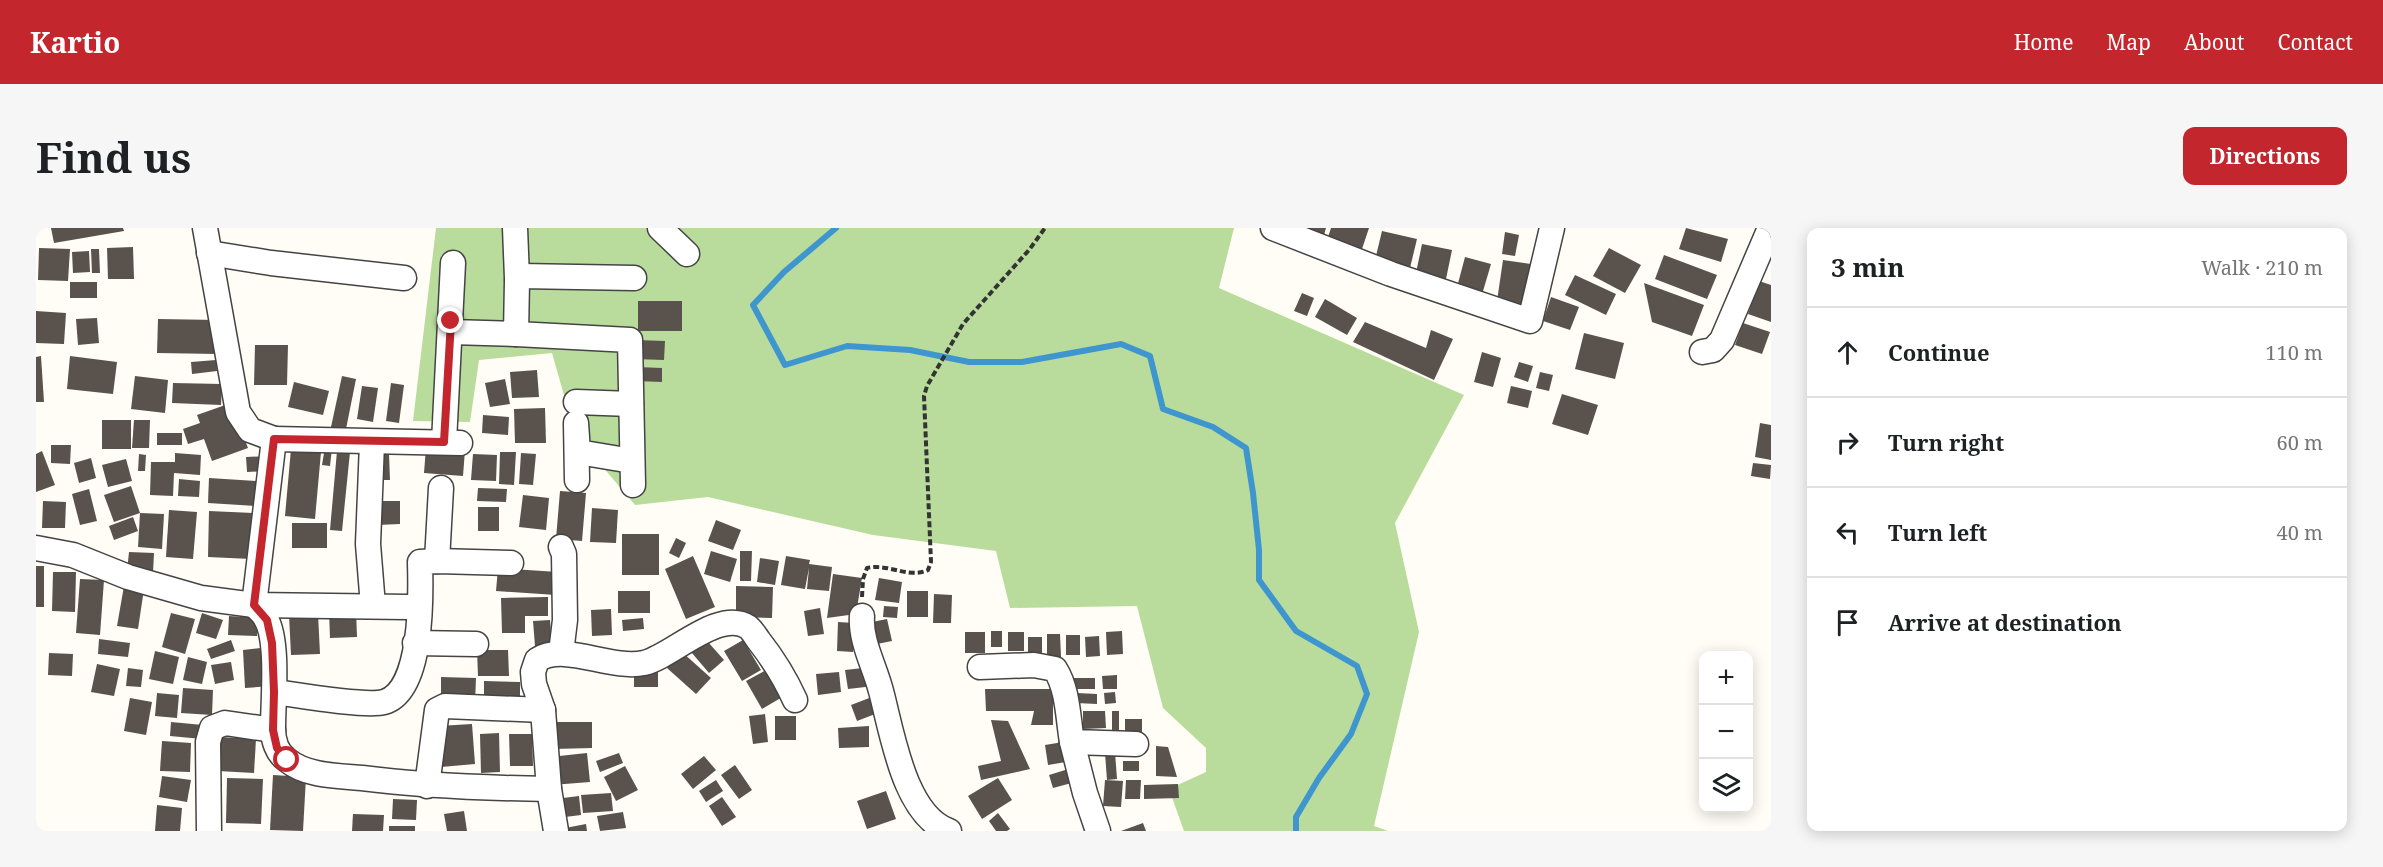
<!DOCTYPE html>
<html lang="en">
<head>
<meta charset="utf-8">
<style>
  body { margin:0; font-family:"Noto Serif",serif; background:#f6f6f6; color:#202124 }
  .controls { position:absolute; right:18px; bottom:18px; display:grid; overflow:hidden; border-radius:12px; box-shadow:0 3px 15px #0003 }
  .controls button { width:54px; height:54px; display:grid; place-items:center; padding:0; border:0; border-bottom:2px solid #e0e0e0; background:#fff; color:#202124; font:30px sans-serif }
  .stop { position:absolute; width:18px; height:18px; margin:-14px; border:4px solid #c4262e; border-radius:50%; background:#fff }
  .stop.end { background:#c4262e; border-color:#fff; box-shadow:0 2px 6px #0008 }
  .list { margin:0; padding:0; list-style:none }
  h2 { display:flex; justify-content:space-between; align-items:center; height:78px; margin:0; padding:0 24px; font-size:26px }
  h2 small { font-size:20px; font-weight:400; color:#757577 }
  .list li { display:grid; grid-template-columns:39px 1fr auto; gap:18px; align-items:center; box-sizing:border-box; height:90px; padding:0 24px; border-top:2px solid #e0e0e0 }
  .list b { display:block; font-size:22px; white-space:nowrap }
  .list em { font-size:20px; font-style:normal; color:#757577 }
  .icon { flex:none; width:33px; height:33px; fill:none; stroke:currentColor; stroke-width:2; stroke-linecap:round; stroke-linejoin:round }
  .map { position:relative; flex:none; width:1735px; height:603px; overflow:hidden; border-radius:12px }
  header { display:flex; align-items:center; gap:36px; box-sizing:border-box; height:84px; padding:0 30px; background:#c4262e; color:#fff }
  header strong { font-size:28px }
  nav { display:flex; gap:33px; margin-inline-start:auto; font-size:21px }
  .intro { display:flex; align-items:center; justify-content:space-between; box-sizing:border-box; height:144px; padding:0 36px }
  h1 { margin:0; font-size:42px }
  .button { padding:15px 27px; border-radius:12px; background:#c4262e; color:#fff; font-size:21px; font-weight:700 }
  main { display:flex; gap:36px; padding:0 36px }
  aside { flex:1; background:#fff; border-radius:12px; box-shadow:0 3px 15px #0003 }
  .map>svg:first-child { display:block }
  .forest { fill:#b9dc9c }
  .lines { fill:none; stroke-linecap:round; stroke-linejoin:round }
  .stream { stroke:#3f96cf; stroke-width:6 }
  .building { fill:#5a524d }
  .street-casing { stroke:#444; stroke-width:27 }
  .path { stroke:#333; stroke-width:4; stroke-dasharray:6 3; stroke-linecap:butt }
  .street { stroke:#fff; stroke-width:24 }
  .route { stroke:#c4262e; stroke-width:8 }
</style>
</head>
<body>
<header>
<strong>Kartio</strong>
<nav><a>Home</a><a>Map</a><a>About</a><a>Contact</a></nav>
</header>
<div class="intro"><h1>Find us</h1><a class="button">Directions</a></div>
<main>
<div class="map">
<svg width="1735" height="603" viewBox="0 0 1735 603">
  <rect width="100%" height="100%" fill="#fffdf5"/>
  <path class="forest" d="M400 0H1198L1183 60 1428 167 1359 295 1383 404 1338 598 1352 603H1148L1133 561 1170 544V520L1127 480 1101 378 974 380 960 323 837 307 672 269 599 277 539 206 516 125 443 132 434 194 377 193Z"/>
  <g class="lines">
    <path class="stream" d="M800 0 748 44 717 77 749 137 811 118 874 122 933 134H986L1085 116 1114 128 1127 181 1177 199 1210 220 1217 265 1223 322V352L1260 403 1321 438 1331 466 1315 506 1283 550 1260 589V603"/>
  </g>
  <g class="building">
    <path d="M15 0H87L88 3 18 15Z"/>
    <path d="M1267 0H1290L1288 7Z"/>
    <path d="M1295 0H1333L1325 24 1291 12Z"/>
    <path d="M1650 0 1692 11 1685 34 1643 21Z"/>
    <path d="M1346 3 1381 11 1374 40 1339 32Z"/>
    <path d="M1469 4 1483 7 1479 28 1466 26Z"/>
    <path d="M1386 16 1416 22 1410 51 1380 45Z"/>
    <path d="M97 19 98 51H72L71 20Z"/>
    <path d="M3 20 34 21 32 53 2 52Z"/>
    <path d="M1573 20 1605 37 1589 65 1557 48Z"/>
    <path d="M55 21H63L64 45H56Z"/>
    <path d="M53 23 54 44 37 45 36 24Z"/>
    <path d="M1628 27 1681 47 1671 71 1619 51Z"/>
    <path d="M1429 29 1455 36 1445 70 1420 63Z"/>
    <path d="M1467 32 1495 36 1489 77 1461 73Z"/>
    <path d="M1539 47 1580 66 1570 87 1529 67Z"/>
    <path d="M1723 53 1735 57V94L1712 86Z"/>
    <rect x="34" y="54" width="27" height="16"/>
    <path d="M1608 55 1668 77 1656 108 1616 94Z"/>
    <path d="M1266 65 1278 70 1271 88 1258 83Z"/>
    <path d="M1515 69 1543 79 1534 102 1507 93Z"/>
    <path d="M1289 71 1321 90 1311 107 1279 89Z"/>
    <rect x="602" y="73" width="44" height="30"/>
    <path d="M0 83 30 85 28 116 0 115Z"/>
    <path d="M61 90 63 115 42 117 40 91Z"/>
    <path d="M122 91 182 92V126L121 125Z"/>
    <path d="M1329 94 1390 120 1395 102 1417 111 1398 152 1317 114Z"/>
    <path d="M1707 95 1734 104 1726 126 1699 117Z"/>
    <path d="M1548 105 1588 115 1579 151 1539 141Z"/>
    <path d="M600 112 629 113 628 132 599 131Z"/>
    <path d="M219 117H252L251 157H218Z"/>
    <path d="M1446 124 1465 130 1457 159 1438 154Z"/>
    <path d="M5 128 8 174H0V129Z"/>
    <path d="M34 128 81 134 77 166 31 161Z"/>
    <path d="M180 132 181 143 156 146 155 134Z"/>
    <path d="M1483 134 1497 138 1492 154 1478 149Z"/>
    <path d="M601 139 626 140V154L600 153Z"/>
    <path d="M501 142 503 169 476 170 474 144Z"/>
    <path d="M1504 144 1517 147 1513 163 1500 160Z"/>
    <path d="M99 148 132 152 129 185 95 181Z"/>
    <path d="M306 148 320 151 310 201 295 199Z"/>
    <path d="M469 151 474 176 454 179 449 155Z"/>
    <path d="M258 154 293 163 287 187 252 179Z"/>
    <path d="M137 155 186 156 185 177 136 175Z"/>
    <path d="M355 155 368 157 363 195 350 193Z"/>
    <path d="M326 158 342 160 337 194 321 191Z"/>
    <path d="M1475 158 1496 163 1492 180 1471 175Z"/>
    <path d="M1526 166 1562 177 1552 207 1516 196Z"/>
    <path d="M195 175 212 220 176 233 168 211 152 216 147 201 164 195 161 187Z"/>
    <path d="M509 180 510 215H479L478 181Z"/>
    <path d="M447 187 473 189 472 207 446 205Z"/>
    <rect x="66" y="192" width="29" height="29"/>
    <path d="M98 192H114L113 220H96Z"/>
    <path d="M1724 195 1735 197V232L1719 229Z"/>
    <rect x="121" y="205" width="25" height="12"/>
    <path d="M15 217H35L34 236 15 235Z"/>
    <path d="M289 219 296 220 294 238 286 237Z"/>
    <path d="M390 219 429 222 427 248 388 245Z"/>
    <path d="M255 221 285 224 279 291 249 288Z"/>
    <path d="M6 223 19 257 0 264V226Z"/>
    <path d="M301 223 314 224 306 303 294 302Z"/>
    <path d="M464 224H480L478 257 463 256Z"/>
    <path d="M139 225 165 227 164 247 138 245 137 268 114 267 115 234H139Z"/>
    <path d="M485 225 500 226 497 257 483 256Z"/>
    <path d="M103 226 110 227 109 243H102Z"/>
    <path d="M340 226H353L354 252H340Z"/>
    <path d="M437 226 461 227 460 253 435 252Z"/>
    <path d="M232 228 233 243 211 244 210 229Z"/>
    <path d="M55 230 60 250 43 255 38 235Z"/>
    <path d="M90 231 96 253 72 259 66 237Z"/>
    <path d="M1717 235 1735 237 1734 251 1715 248Z"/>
    <path d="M173 250 221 253 220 278 172 275Z"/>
    <path d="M143 251 164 253 163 269 142 268Z"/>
    <path d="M95 258 104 285 78 294 68 267Z"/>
    <path d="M442 260 471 261 470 274 441 273Z"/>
    <path d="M53 261 61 293 44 297 36 266Z"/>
    <path d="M524 263 550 265 546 313 520 311Z"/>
    <path d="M487 267 513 270 510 302 483 299Z"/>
    <path d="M7 273 30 274 29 300H6Z"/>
    <path d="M341 273H364V296L341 297Z"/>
    <rect x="442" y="279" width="21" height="24"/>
    <path d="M556 280 582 282 580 315 554 314Z"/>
    <path d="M133 282 161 284 157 331 130 329Z"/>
    <path d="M173 283 217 285 215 331 172 329Z"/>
    <path d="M104 285 128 286 126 321 102 319Z"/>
    <path d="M97 289 102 303 78 312 73 298Z"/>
    <path d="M680 292 705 302 697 322 672 313Z"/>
    <rect x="256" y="295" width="35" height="25"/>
    <rect x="586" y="306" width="37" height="41"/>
    <path d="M640 310 650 315 643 330 633 325Z"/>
    <path d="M675 323 701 331 694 354 668 346Z"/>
    <path d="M704 323H716L715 353H704Z"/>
    <path d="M93 324 118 325 117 345 91 343Z"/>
    <path d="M657 328 679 379 650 391 629 341Z"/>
    <path d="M750 328 774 332 773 336 796 339 793 363 771 361 773 340 769 361 745 357Z"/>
    <path d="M724 330 743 333 739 357 721 354Z"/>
    <rect x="0" y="338" width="8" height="41"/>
    <path d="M462 340 522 344 520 367 460 363Z"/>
    <path d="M17 344H40L39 384 16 383Z"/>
    <path d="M797 346 826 350 820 386 791 390Z"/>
    <path d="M843 350 866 354 863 375 839 372Z"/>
    <path d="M44 351 68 352 64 407 40 405Z"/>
    <path d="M88 358 108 361 102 401 81 398Z"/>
    <path d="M700 358 737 359 736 390 700 389Z"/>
    <rect x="582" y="363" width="32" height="22"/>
    <rect x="871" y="363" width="21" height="26"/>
    <path d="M898 366 916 367 915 395H897Z"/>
    <path d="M512 369V388H489V405H466L465 370Z"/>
    <path d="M848 378 862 379 861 390 847 389Z"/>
    <path d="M784 380 788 406 772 408 768 383Z"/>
    <path d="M320 381 321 409 294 410 293 382Z"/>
    <path d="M575 381 576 407 556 408 555 382Z"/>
    <path d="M135 385 159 391 149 426 126 419Z"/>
    <path d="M166 385 187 392 180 411 160 405Z"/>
    <path d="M282 386 284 426 255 427 253 387Z"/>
    <path d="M193 388 222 390 221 408 192 407Z"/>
    <path d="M607 390 608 401 587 403 586 392Z"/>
    <path d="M851 391 856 413 836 417 831 395Z"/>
    <path d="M514 392 516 417 499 418 497 393Z"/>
    <path d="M802 394 818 395 817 424 801 423Z"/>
    <rect x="955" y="403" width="11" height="16"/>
    <path d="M1086 403 1087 426 1071 427 1070 404Z"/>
    <rect x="929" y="404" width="20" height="21"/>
    <rect x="972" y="404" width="16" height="19"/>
    <path d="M664 405 688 432 673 445 650 418Z"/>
    <path d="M1011 406H1024L1025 429H1011Z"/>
    <rect x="1030" y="407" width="14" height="20"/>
    <path d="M1063 408 1064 428 1050 429 1049 409Z"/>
    <rect x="992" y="409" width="14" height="23"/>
    <path d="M63 411 94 415 92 429 62 426Z"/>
    <path d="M195 412 199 423 175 431 171 421Z"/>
    <path d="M707 412 725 442 706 453 688 423Z"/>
    <path d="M234 419 236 458 209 460 207 422Z"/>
    <path d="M441 422H472L473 448H442Z"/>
    <path d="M119 423 143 429 137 456 113 451Z"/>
    <path d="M646 424 675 450 660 466 631 440Z"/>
    <path d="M13 425 37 426 36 448 12 447Z"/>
    <path d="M152 429 171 434 166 456 147 452Z"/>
    <path d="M195 434 198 452 179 456 175 437Z"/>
    <path d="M61 436 84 441 78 468 55 464Z"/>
    <path d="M622 438V459H598V439Z"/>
    <path d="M836 439 838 458 812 461 809 442Z"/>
    <path d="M92 440 107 442 105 459 90 458Z"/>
    <path d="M732 441 748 468 726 481 710 453Z"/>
    <path d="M803 444 805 464 782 467 780 446Z"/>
    <path d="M1081 447V461H1067L1066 448Z"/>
    <path d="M405 449 440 450 439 475 405 474Z"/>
    <rect x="1038" y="450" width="21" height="11"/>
    <path d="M448 453 484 454V476L448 475Z"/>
    <path d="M147 460 177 462 176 487 145 485Z"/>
    <path d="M949 461H1017V497H995L998 483H950Z"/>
    <path d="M1079 464 1080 475 1069 476 1068 465Z"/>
    <path d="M121 465 143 467 141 490 119 488Z"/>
    <path d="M1041 465 1061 466V476L1040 475Z"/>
    <path d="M841 467 847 483 821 493 815 477Z"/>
    <path d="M94 470 116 474 110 507 88 503Z"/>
    <path d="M1047 483H1069L1070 500 1047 501Z"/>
    <rect x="1076" y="483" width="7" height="31"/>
    <path d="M729 486 732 514 717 516 713 488Z"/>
    <rect x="739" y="488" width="21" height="24"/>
    <rect x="1089" y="491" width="17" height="15"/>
    <path d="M955 492 972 493 994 541 945 552 942 538 965 533Z"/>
    <path d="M135 494 167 497 166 511 134 508Z"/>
    <path d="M516 494H556V520L517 521Z"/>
    <path d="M436 496 439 536 405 539 402 498Z"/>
    <path d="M833 498V519L803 520 802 500Z"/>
    <path d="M463 505 464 544 445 545 444 506Z"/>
    <path d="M473 506H496L497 538H474Z"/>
    <path d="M184 509 220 511 218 545 182 543Z"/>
    <path d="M126 513 155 515 154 544 124 543Z"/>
    <path d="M1027 514 1030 534 1012 537 1009 517Z"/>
    <path d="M1120 518 1132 519 1141 549 1120 548Z"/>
    <path d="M1079 524 1081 551 1071 552 1069 525Z"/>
    <path d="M551 525 554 554 516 557 514 529Z"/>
    <path d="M583 525 587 535 564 544 560 533Z"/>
    <path d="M668 528 680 542 657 561 645 546Z"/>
    <rect x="1087" y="533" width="16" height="10"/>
    <path d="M699 537 716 562 703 571 685 547Z"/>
    <path d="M589 538 602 562 580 573 568 549Z"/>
    <path d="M1039 539 1043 553 1017 560 1013 547Z"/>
    <path d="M237 547 270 549 267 603 234 602Z"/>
    <path d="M126 548 155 552 151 574 123 569Z"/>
    <path d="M191 550 227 551 225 596 190 595Z"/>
    <path d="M962 550 976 572 946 591 932 568Z"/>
    <path d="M680 552 687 563 670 574 663 563Z"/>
    <path d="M1069 552 1087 553 1085 579 1067 578Z"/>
    <path d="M1090 552H1105L1104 571H1089Z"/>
    <path d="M1142 556 1143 570 1108 571V557Z"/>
    <path d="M850 563 860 591 831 601 821 573Z"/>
    <path d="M575 565 577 583 547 585 545 567Z"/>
    <path d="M543 568 545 587 521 590 519 571Z"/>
    <path d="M686 569 700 589 686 598 673 578Z"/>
    <path d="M357 571 381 572 380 592 356 591Z"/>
    <path d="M121 577 146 580 144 603H119Z"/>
    <path d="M428 583 431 603H411L408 586Z"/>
    <path d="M587 584 590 600 564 603 561 588Z"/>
    <path d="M962 585 974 601 971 603H960L953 593Z"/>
    <path d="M317 586 348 587 347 603H316Z"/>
    <path d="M1107 595 1110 603H1085Z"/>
    <path d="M550 596 551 603H524V601Z"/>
    <rect x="353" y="598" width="26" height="5"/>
  </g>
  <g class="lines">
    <g class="street-casing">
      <g id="street">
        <path d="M169 0 202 184 214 202 238 211 218 377C222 381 228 386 230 391 243 413 237 473 237 500 237 512 241 525 251 532 270 548 302 548 326 550 388 558 450 560 513 561"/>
        <path d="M479 0 481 50"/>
        <path d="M624 0 651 26"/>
        <path d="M1237 0 1355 46 1494 93 1516 0"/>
        <path d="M173 25 235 35 368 50"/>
        <path d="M415 104 480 106 481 53 484 48 598 50"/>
        <path d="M480 106 594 112 597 257"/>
        <path d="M1666 124 1677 122 1686 112 1734 0"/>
        <path d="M540 174 595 176"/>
        <path d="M238 211 424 215"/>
        <path d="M408 214 417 35"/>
        <path d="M336 215 332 316 337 378"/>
        <path d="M541 252 540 195 542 224 596 233"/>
        <path d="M525 319 528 326 529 392 525 425"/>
        <path d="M0 320 37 327 92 349 165 370 218 377 371 379"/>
        <path d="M401 333 405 260"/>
        <path d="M826 388C824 413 839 439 845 463 856 504 868 587 913 603"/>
        <path d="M379 415 440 416"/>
        <path d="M944 439 998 437 1019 441C1032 461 1032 490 1036 514L1100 516"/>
        <path d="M239 464C261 467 330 479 348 474 387 463 385 367 384 334L401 333 475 335"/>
        <path d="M1036 514 1049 565 1062 603"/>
        <path d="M391 558 401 482 409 478 507 482"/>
        <path d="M173 603 172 514 176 500 189 495 237 502"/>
        <path d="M520 603 513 561 507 482 498 456 497 444 501 432C529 414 573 442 608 435 635 429 683 380 712 399 716 402 720 409 723 413 738 432 749 450 759 472"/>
      </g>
    </g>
    <path class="path" d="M826 369 827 351 831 340C852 335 873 351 892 342L895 334 888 168 891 158 927 96 993 22 1009 0"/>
    <use href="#street" class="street"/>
  </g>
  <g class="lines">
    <path class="route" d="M251 532 241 520 237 502 238 464 236 415 231 392 218 377 238 211 408 214 415 93"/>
  </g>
</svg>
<div class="controls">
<button>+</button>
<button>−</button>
<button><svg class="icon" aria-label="layers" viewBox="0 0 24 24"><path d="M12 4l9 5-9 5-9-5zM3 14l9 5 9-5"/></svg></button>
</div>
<div class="stop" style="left:251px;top:532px"></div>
<div class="stop end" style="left:415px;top:93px"></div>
</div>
<aside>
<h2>3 min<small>Walk · 210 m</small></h2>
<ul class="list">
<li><svg class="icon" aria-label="ahead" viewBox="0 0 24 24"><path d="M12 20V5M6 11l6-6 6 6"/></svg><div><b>Continue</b></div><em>110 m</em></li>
<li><svg class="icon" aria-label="right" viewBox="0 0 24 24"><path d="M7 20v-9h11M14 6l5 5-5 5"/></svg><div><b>Turn right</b></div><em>60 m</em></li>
<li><svg class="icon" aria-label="left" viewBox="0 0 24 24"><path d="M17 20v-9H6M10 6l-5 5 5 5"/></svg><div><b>Turn left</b></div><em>40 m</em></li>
<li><svg class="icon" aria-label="arrive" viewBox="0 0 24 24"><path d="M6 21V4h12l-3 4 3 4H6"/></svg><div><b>Arrive at destination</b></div></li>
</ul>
</aside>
</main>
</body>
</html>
